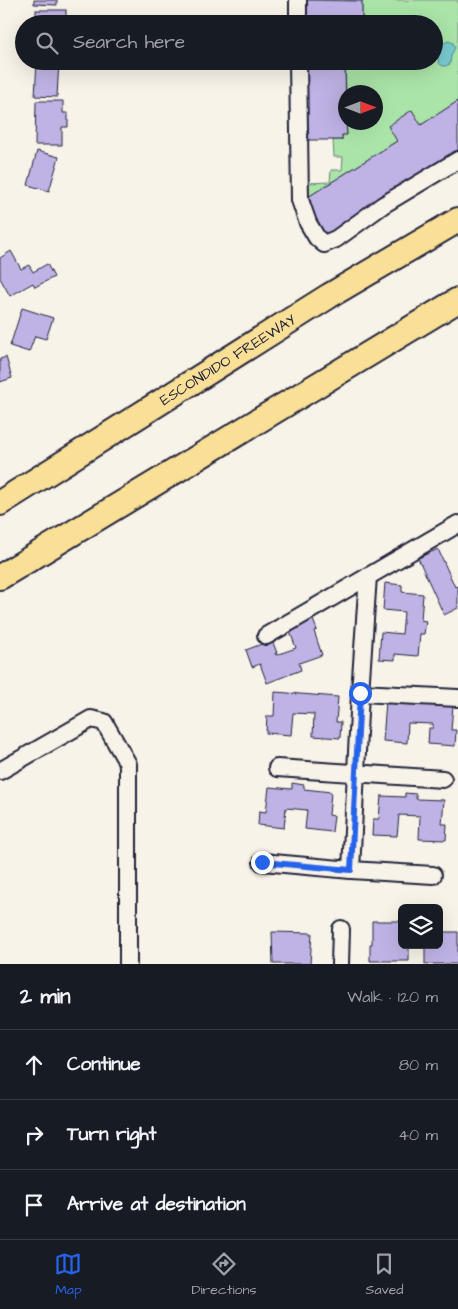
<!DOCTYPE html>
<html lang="en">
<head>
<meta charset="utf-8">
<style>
  body { margin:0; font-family:"Architects Daughter",sans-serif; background:#242831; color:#f1f3f6 }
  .controls { position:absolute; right:15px; bottom:15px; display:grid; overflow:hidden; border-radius:8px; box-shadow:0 5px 20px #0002 }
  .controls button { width:45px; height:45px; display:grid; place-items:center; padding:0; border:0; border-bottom:1px solid #363941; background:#171b24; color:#f1f3f6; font:25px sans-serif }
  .compass { position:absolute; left:338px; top:85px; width:45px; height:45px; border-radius:50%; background:#171b24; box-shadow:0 5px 20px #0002; rotate:90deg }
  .stop { position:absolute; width:15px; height:15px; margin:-11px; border:4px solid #2563eb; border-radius:50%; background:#fff }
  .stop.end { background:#2563eb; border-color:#fff; box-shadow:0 1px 5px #0008 }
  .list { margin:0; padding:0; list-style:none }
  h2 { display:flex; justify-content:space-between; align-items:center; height:65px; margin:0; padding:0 20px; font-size:21px }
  h2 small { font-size:16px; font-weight:400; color:#9ea1a6 }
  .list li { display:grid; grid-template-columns:32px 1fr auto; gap:15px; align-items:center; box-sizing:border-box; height:70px; padding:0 20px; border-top:1px solid #363941 }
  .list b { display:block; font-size:19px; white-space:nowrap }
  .list em { font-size:16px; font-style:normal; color:#9ea1a6 }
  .icon { flex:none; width:28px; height:28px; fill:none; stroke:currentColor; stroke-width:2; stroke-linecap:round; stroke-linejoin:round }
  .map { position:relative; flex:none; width:458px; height:964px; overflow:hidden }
  .search { position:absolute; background:#171b24; box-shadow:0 5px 20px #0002; left:15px; right:15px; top:15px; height:55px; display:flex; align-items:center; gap:12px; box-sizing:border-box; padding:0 18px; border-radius:28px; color:#9ea1a6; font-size:19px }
  .sheet { height:275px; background:#171b24 }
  nav { display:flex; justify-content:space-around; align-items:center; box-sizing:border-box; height:70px; border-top:1px solid #363941; background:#171b24; font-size:14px; color:#9ea1a6 }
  nav a { display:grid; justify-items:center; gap:2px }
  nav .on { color:#2563eb }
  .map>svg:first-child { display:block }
  .green { fill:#aae4a8; stroke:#668372 }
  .water { fill:#78cacf; stroke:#568794 }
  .building { fill:#bfb3e5; stroke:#22223b }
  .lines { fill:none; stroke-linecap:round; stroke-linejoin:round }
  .minor-casing { stroke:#22223b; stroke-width:20 }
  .highway-casing { stroke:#22223b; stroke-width:28 }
  .minor { stroke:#f7f3e8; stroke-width:16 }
  .highway { stroke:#f9e096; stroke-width:24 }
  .route { stroke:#2563eb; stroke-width:6 }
  .labels { text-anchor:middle; stroke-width:4.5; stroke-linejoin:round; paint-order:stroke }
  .street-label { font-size:15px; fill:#22223b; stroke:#f7f3e8 }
</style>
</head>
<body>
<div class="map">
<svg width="458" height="964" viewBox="0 0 458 964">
  <rect width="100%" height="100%" fill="#f7f3e8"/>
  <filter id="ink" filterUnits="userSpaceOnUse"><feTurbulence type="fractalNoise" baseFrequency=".02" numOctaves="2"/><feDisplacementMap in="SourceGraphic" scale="10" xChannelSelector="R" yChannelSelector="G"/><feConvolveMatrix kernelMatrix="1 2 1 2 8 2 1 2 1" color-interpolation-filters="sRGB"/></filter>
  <g filter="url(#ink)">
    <path class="green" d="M344 0H458V101L397 141 308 197V183L330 182 331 170H342L343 157H334L333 140H342V135L347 134 346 123 376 122V92H346L345 61H434V24H362V1H344Z"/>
    <path class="water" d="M449 41 453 43 455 48 451 55 450 64C435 74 433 45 449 41Z"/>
    <g class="building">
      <path d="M34 0H57V5L34 4Z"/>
      <path d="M303 0 362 1V24H303Z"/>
      <rect x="36" y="10" width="30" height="14"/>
      <path d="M37 61H59L57 97 35 96Z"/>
      <path d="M303 61H345L346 122 347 135H342V140H304Z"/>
      <path d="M36 101H63V113H68V127H62V145H35Z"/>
      <path d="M458 101V150L326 235 306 205 311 202 308 197 397 141 388 126 412 110 421 125Z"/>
      <path d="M37 151 59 157 49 191 28 185Z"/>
      <path d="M11 251 21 269 29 265 33 272 47 264 54 277 35 287 33 283 10 296 0 278V258Z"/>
      <path d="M22 308 53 318 46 339 35 336 29 352 10 346Z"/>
      <path d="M6 357 12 378 0 382V359Z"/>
      <path d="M438 549 455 587 458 586V608L444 615 418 558Z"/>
      <path d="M385 583 402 585V592L423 594 421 620 426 621 424 634H420L418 656 395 654V660L379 659 381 632 402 634 404 612 383 610Z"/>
      <path d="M312 617 317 630 314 631 322 655 299 663 301 670 267 683 260 664 252 667 246 650 272 640 277 653H275L276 655 296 648 288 626Z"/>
      <path d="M275 692 338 697 336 722H341L340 738 313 736 314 714 293 713 291 735 266 733 267 716H274Z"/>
      <path d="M386 701 453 705 451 730H456L455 746 428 744 429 728H433V724L408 723 407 743 383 741Z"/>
      <path d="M292 783 304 785V789L331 792 329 815 334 816 332 832 305 829 307 810 286 808 284 828 258 825 259 811 266 812 269 787 292 789Z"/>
      <path d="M405 793 416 794V799L444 800 442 824H447L446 840 419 839 420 816 399 815 397 836 372 835 373 819H379L381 796 405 797Z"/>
      <path d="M372 921H402V945H409V961H370V944H372Z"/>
      <path d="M272 932 312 933 310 964H273Z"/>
      <path d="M439 932H458V964H425V948H424V945H439Z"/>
    </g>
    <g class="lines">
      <g class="minor-casing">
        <g id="minor">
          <path d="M298 0V24"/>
          <path d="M298 61 300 200 308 223 317 238 324 244 336 239 383 205 458 160"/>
          <path d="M266 636 458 524"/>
          <path d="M360 693 458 698"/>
          <path d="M277 768 443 779"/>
          <path d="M0 771 91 719 104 722 128 764V964"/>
          <path d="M262 862 351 870 433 875"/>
          <path d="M351 870 360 693 368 576"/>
          <path d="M340 964 341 929"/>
        </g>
      </g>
      <g class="highway-casing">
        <g id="highway">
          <path id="s1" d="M0 503 329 296 458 220"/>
          <path d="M0 577 458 300"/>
        </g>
      </g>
      <use href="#minor" class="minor"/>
      <use href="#highway" class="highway"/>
    </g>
  </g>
  <g class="lines" filter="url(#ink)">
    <path class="route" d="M262 862 351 870 360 693"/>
  </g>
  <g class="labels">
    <g class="street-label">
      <text dy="5" stroke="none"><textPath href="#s1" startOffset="269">ESCONDIDO FREEWAY</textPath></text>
    </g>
  </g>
</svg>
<div class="controls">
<button><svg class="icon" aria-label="layers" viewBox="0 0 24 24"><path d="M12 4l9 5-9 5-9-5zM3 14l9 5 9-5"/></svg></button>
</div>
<svg class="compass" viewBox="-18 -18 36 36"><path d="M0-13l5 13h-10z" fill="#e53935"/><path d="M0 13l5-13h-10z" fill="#9ea1a6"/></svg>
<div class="stop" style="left:360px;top:693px"></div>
<div class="stop end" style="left:262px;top:862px"></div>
<div class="search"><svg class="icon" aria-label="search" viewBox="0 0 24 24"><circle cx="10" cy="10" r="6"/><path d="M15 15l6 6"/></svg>Search here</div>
</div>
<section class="sheet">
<h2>2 min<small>Walk · 120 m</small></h2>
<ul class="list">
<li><svg class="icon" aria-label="ahead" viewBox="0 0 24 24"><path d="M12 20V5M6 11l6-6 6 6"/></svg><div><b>Continue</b></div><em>80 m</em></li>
<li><svg class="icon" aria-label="right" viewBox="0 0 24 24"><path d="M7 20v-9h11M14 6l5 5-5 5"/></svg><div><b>Turn right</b></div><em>40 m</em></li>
<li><svg class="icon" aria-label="arrive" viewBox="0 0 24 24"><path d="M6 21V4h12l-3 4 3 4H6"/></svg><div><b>Arrive at destination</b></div></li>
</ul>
</section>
<nav>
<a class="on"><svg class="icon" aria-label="map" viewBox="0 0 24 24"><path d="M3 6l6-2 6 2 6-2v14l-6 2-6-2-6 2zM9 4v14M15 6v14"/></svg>Map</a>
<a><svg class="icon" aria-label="directions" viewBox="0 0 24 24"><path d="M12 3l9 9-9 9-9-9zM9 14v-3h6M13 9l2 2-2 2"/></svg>Directions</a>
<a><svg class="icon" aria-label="saved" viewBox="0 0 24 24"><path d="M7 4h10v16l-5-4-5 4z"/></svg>Saved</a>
</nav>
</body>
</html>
